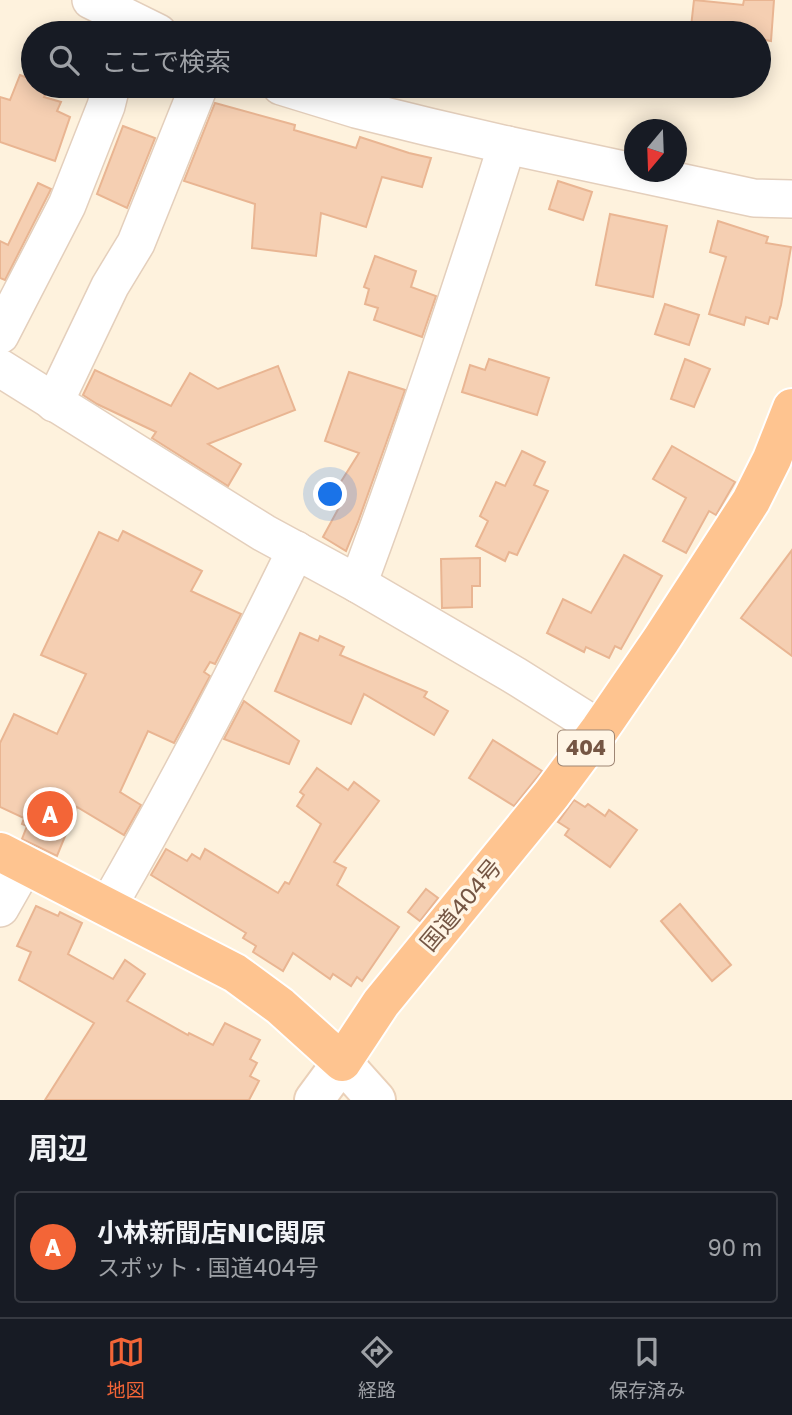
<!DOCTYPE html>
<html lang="ja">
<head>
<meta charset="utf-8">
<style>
  body { margin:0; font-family:"Golos Text","Noto Sans JP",sans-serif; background:#20242c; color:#f1f3f6 }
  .compass { position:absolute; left:624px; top:119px; width:63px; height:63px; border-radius:50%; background:#171b24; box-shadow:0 4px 18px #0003; rotate:199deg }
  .you { position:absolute; left:331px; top:495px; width:24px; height:24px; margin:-18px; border:5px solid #fff; border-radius:50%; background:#1a73e8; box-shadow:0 0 0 10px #1a73e833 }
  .badge { display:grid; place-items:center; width:46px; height:46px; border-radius:50%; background:#f36537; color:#fff; font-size:23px; font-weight:700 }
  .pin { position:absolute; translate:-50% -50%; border:4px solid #fff; box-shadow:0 2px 7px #0006 }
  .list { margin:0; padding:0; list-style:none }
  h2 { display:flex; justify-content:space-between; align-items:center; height:91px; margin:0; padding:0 28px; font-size:30px }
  h2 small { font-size:23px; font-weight:400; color:#9ea1a6 }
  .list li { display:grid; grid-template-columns:46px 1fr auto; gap:21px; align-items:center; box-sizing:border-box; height:112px; margin:0 14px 14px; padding:0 14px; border:2px solid #363941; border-radius:7px }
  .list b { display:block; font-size:26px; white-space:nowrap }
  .list p { margin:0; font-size:23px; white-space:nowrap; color:#9ea1a6 }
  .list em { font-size:23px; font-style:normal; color:#9ea1a6 }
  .icon { flex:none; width:38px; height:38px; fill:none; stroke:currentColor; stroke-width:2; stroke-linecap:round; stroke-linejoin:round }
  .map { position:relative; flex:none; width:792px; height:1100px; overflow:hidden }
  .search { position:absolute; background:#171b24; box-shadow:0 4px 18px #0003; left:21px; right:21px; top:21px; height:77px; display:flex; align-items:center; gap:18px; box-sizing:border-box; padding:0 24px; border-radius:38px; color:#9ea1a6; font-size:26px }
  .sheet { height:217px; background:#171b24 }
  nav { display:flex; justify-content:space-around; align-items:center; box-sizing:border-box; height:98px; border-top:2px solid #363941; background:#171b24; font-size:19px; color:#9ea1a6 }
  nav a { display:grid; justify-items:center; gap:4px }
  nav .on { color:#f36537 }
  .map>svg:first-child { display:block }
  .building { fill:#f5cfb2; stroke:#e9b592; stroke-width:2 }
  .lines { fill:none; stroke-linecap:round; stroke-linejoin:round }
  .minor-casing { stroke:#e4cfbc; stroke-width:40 }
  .secondary-casing { stroke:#ead0b8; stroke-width:42 }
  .trunk-casing { stroke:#fff; stroke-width:42 }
  .minor { stroke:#fff; stroke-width:37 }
  .secondary { stroke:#fff; stroke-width:38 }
  .trunk { stroke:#fec490; stroke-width:38 }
  .labels { text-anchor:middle; stroke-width:7; stroke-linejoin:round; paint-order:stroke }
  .shield { fill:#fff5e5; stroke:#9e8674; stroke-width:2 }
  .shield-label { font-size:21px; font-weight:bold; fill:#755644 }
  .street-label { font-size:23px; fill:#755644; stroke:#fff5e5 }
</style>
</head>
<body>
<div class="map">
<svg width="792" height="1100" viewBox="0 0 792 1100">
  <rect width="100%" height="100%" fill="#fef2dd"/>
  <g class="building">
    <path d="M694 0 743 5 744 0H774L771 41 759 39V33H724L691 27Z"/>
    <path d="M20 75 33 80V86H49L44 97 61 102 57 111 70 117 55 161 0 142V97L10 100Z"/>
    <path d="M215 103 295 125 294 130 356 148 360 137 409 153 431 158 422 187 382 177 366 227 321 213 316 256 252 248 255 204 184 181Z"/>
    <path d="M123 126 155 138 127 208 97 194Z"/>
    <path d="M558 181 592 192 583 220 549 209Z"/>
    <path d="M38 183 51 189 5 280 0 278V241L8 245Z"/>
    <path d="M610 214 667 226 653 297 596 285Z"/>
    <path d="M718 221 768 237 766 243 791 247 781 305 777 319 770 317 768 324 746 317 744 325 709 314 726 257 710 252Z"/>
    <path d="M375 256 416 271 411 287 436 296 422 337 374 320 378 308 365 304 369 289 364 287Z"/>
    <path d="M665 304 699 315 689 345 655 334Z"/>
    <path d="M489 359 549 378 537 415 462 392 470 365 485 370Z"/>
    <path d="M685 359 710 369 694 407 671 399Z"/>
    <path d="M278 366 295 410 208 444 241 464 228 486 152 438 156 432 97 404 83 395 95 370 171 406 190 373 218 389Z"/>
    <path d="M349 372 405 390 358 522 346 551 323 537 342 502 332 496 359 453 325 441Z"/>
    <path d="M672 446 735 482 716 515 709 511 686 553 663 541 686 498 653 479Z"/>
    <path d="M522 451 545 462 534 485 548 491 517 555 509 552 505 561 476 546 488 521 480 516 496 482 505 486Z"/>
    <path d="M123 531 202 571 191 591 241 614 215 664 210 662 204 672 210 676 174 743 148 731 120 792 141 805 124 835 77 807 57 856 22 839 27 826 22 824 24 818 0 807V743L14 714 57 734 86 674 41 655 99 532 118 541Z"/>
    <path d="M792 550V656L741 618Z"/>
    <path d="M624 555 662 576 621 649 615 646 609 658 586 647 584 652 547 633 563 599 591 613Z"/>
    <path d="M480 558V586H472V607L442 608 441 559Z"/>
    <path d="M300 633 318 641 320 636 344 647 340 655 427 692 424 697 448 711 434 735 364 694 351 724 275 691Z"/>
    <path d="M244 701 299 741 289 764 224 739Z"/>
    <path d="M493 740 542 771 514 806 469 778Z"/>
    <path d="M317 768 348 790 354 782 379 801 334 862 346 868 337 885 399 927 362 981 357 977 351 986 333 974 330 979 293 953 283 971 253 952 256 946 243 938 246 933 151 875 166 849 187 861 192 854 200 859 205 849 278 893 285 882 289 884 321 824 297 806 304 795 300 792Z"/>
    <path d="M574 800 585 807 588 804 605 816 609 810 637 830 610 867 565 835 569 829 558 822Z"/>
    <path d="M426 889 438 898 420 921 408 912Z"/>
    <path d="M680 904 731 965 712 981 661 921Z"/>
    <path d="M36 906 58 916 60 912 82 923 68 954 113 979 125 960 145 974 127 1001 188 1035 189 1033 213 1045 225 1023 260 1040 250 1059 257 1063 250 1076 259 1081 249 1100H45L94 1023 19 980 31 952 17 946Z"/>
  </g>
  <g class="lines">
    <g class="minor-casing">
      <g id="minor">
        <path d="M91 0 158 33"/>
        <path d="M281 86 356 109 429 127 507 145 754 198 792 199"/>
        <path d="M0 335 67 205 106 106 111 86"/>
        <path d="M0 368 264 533 358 584 514 675 600 729"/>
        <path d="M54 403 110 286 136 243 199 86"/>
        <path d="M358 584C412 439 460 293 507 145"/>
        <path d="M108 906C175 790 237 671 296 550"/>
        <path d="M0 908 25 864"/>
      </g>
    </g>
    <g class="secondary-casing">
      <path id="secondary" d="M314 1100 342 1062 376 1100"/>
    </g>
    <g class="trunk-casing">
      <path id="trunk" d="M0 852 235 973 280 1006 342 1062 381 1003 551 795 600 729 661 640 751 501 772 459 792 408"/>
    </g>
    <use href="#minor" class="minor"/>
    <use href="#secondary" class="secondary"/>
    <use href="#trunk" class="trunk"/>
  </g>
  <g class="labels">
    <rect class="shield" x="558" y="730.5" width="56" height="35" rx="5"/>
    <g class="shield-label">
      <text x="586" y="755">404</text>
    </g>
    <g class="street-label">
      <text transform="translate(461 905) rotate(-50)" y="8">国道404号</text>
    </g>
  </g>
</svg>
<svg class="compass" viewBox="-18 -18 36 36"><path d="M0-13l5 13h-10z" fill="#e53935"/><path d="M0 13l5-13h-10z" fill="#9ea1a6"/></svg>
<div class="you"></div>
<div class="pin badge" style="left:50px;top:814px">A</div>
<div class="search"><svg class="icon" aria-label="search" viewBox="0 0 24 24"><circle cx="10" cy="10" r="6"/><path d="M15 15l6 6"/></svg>ここで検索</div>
</div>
<section class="sheet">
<h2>周辺<small></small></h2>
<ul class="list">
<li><span class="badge">A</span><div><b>小林新聞店NIC関原</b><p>スポット · 国道404号</p></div><em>90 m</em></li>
</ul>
</section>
<nav>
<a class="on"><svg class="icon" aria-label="map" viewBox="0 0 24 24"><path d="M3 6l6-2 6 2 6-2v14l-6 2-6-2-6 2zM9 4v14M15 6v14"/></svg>地図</a>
<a><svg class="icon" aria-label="directions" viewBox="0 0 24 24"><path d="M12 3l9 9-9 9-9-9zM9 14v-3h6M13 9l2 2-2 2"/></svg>経路</a>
<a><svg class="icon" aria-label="saved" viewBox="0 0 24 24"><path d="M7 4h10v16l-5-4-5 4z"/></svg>保存済み</a>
</nav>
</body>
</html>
